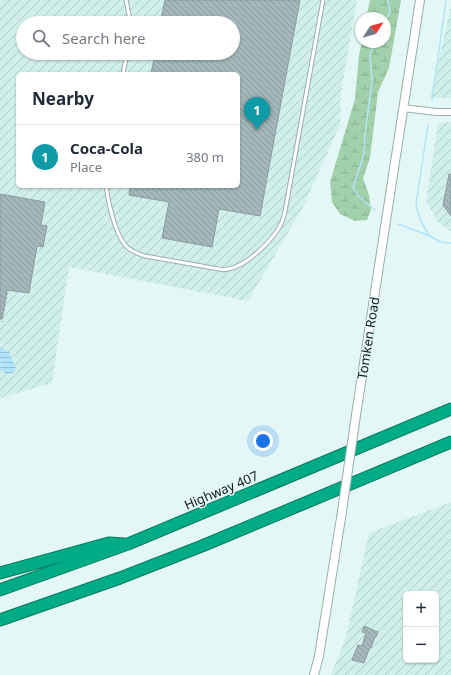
<!DOCTYPE html>
<html lang="en">
<head>
<meta charset="utf-8">
<style>
  body { margin:0; font-family:"Noto Sans",sans-serif; background:#f2f2f3; color:#1f2937 }
  .controls { position:absolute; right:12px; bottom:12px; display:grid; overflow:hidden; border-radius:6px; box-shadow:0 1px 3px #0004 }
  .controls button { width:36px; height:36px; display:grid; place-items:center; padding:0; border:0; border-bottom:1px solid #e0e1e3; background:#fff; color:#1f2937; font:20px sans-serif }
  .compass { position:absolute; left:355px; top:12px; width:36px; height:36px; border-radius:50%; background:#fff; box-shadow:0 1px 3px #0004; rotate:54deg }
  .you { position:absolute; left:263px; top:441px; width:14px; height:14px; margin:-10px; border:3px solid #fff; border-radius:50%; background:#1a73e8; box-shadow:0 0 0 6px #1a73e833 }
  .badge { display:grid; place-items:center; width:26px; height:26px; border-radius:50%; background:#7460da; color:#fff; font-size:13px; font-weight:700 }
  .pin { position:absolute; translate:-50% -33px; filter:drop-shadow(0 1px 2px #0008) }
  .pin::after { content:''; position:absolute; top:21px; width:14px; height:12px; background:inherit; clip-path:polygon(0 0,100% 0,50% 100%) }
  .list { margin:0; padding:0; list-style:none }
  h2 { display:flex; justify-content:space-between; align-items:center; height:52px; margin:0; padding:0 16px; font-size:17px }
  h2 small { font-size:13px; font-weight:400; color:#747a83 }
  .list li { display:grid; grid-template-columns:26px 1fr auto; gap:12px; align-items:center; box-sizing:border-box; height:64px; padding:0 16px; border-top:1px solid #e0e1e3 }
  .list b { display:block; font-size:15px; white-space:nowrap }
  .list p { margin:0; font-size:13px; white-space:nowrap; color:#747a83 }
  .list em { font-size:13px; font-style:normal; color:#747a83 }
  .icon { flex:none; width:22px; height:22px; fill:none; stroke:currentColor; stroke-width:2; stroke-linecap:round; stroke-linejoin:round }
  .map { position:relative; flex:none; width:451px; height:675px; overflow:hidden }
  .search { position:absolute; background:#fff; box-shadow:0 1px 3px #0004; left:16px; top:16px; width:224px; height:44px; display:flex; align-items:center; gap:10px; box-sizing:border-box; padding:0 14px; border-radius:22px; color:#747a83; font-size:15px }
  .panel { position:absolute; background:#fff; box-shadow:0 1px 3px #0004; left:16px; top:72px; width:224px; height:116px; border-radius:6px }
  .map>svg:first-child { display:block }
  .industrial { fill:url(#industrial-furrows); fill-rule:evenodd }
  .wetland { fill:url(#wetland-marsh) }
  .water { fill:url(#water-rules) }
  .lines { fill:none; stroke-linecap:round; stroke-linejoin:round }
  .stream { stroke:#b1e4fc; stroke-width:1.5 }
  .building { fill:url(#building-back-hatch); stroke:#8a9c9f }
  .lane-casing { stroke:#9aaeac; stroke-width:5 }
  .street-casing { stroke:#9aaeac; stroke-width:8 }
  .secondary-casing { stroke:#9aaeac; stroke-width:10 }
  .highway-casing { stroke:#077960; stroke-width:13 }
  .path { stroke:#768382; stroke-width:1; stroke-dasharray:1 3; stroke-linecap:butt }
  .lane { stroke:#fff; stroke-width:3 }
  .street { stroke:#fff; stroke-width:6 }
  .secondary { stroke:#fff; stroke-width:8 }
  .highway { stroke:#00ac86; stroke-width:11 }
  .secondary-bridge-casing { stroke:#9aaeac; stroke-width:10; stroke-linecap:butt }
  .secondary-bridge { stroke:#fff; stroke-width:8 }
  .labels { text-anchor:middle; stroke-width:3; stroke-linejoin:round; paint-order:stroke }
  .street-label { font-size:13px; fill:#131a19; stroke:#e3f8f6 }
</style>
</head>
<body>
<div class="map">
<svg width="451" height="675" viewBox="0 0 451 675">
  <defs>
    <pattern id="industrial-furrows" width="10" height="10" patternUnits="userSpaceOnUse"><rect width="10" height="10" fill="#d0efeb"/><path d="M-1 1l2-2M0 10L10 0M9 11l2-2" fill="none" stroke="#b2ccc9"/></pattern>
    <pattern id="wetland-marsh" width="20" height="14" patternUnits="userSpaceOnUse"><rect width="20" height="14" fill="#a2d0ab"/><path d="M1 5h8M5 5V1M11 12h8M15 12V8" fill="none" stroke="#8bb293"/></pattern>
    <pattern id="water-rules" width="6" height="5" patternUnits="userSpaceOnUse"><rect width="6" height="5" fill="#b1e4fc"/><path d="M0 2.5h6" fill="none" stroke="#97c3d7"/></pattern>
    <pattern id="building-back-hatch" width="6" height="6" patternUnits="userSpaceOnUse"><rect width="6" height="6" fill="#a4b7ba"/><path d="M-1 5l2 2M0 0l6 6M5-1l2 2" fill="none" stroke="#8c9d9f"/></pattern>
  </defs>
  <rect width="100%" height="100%" fill="#e3f8f6"/>
  <g class="industrial">
    <path d="M0 0H357L341 93 340 125 303 207 248 301 69 267 52 383 0 398ZM23 23H233V53H23ZM18 74H238V186H18Z"/>
    <path d="M451 6V98H430Z"/>
    <path d="M451 122V232L438 222 426 201 438 123Z"/>
    <path d="M451 502V675H331L346 636 369 533ZM406 594H436V660H406Z"/>
  </g>
  <path class="wetland" d="M370 0H401L389 68 378 92 370 158 363 178 369 195 371 210 367 220 355 221 340 214 332 202 330 182 355 99 359 55 362 42H385V18H366Z"/>
  <path class="water" d="M0 347 9 352 16 368 13 373 6 374 0 368 1 364 0 363Z"/>
  <g class="lines">
    <g class="stream">
      <path d="M385 21 390 12 388 0"/>
      <path d="M374 42 370 56 372 81 365 134 364 154 353 187 358 196 375 210"/>
      <path d="M432 100 446 0"/>
      <path d="M428 125 416 204C419 218 422 225 430 236"/>
      <path d="M398 224 430 236 440 242 451 243"/>
    </g>
  </g>
  <g class="building">
    <path d="M165 0H300L260 216 219 209 212 247 162 238 169 202 129 195 130 186H238V74H151L155 53H233V23H160Z"/>
    <path d="M449 174H451V216L443 205Z"/>
    <path d="M0 194 45 202 41 225 47 226 43 247 37 246 29 293 7 290 2 319H0Z"/>
    <path d="M364 626 378 632 376 637H375L371 648 370 647 364 663 352 660 358 645 362 646 366 633 362 632Z"/>
  </g>
  <g class="lines">
    <g class="lane-casing">
      <g id="lane">
        <path d="M126 0 129 15V23"/>
        <path d="M123 74 127 53"/>
        <path d="M106 186C108 202 115 234 126 246 131 251 138 254 145 256L219 269C222 270 225 270 228 269 247 266 273 240 281 224 284 218 285 212 286 206L323 0"/>
      </g>
    </g>
    <g class="street-casing">
      <path id="street" d="M403 108 436 112H451"/>
    </g>
    <g class="secondary-casing">
      <g id="secondary">
        <path d="M356 415 420 0"/>
        <path d="M314 675 319 656 341 518"/>
      </g>
    </g>
    <g class="highway-casing">
      <g id="highway">
        <path d="M0 573 109 543 124 544"/>
        <path d="M0 590 128 544 451 409"/>
        <path d="M0 620 120 578 202 546 451 442"/>
      </g>
    </g>
    <path class="path" d="M2 322 8 292"/>
    <use href="#lane" class="lane"/>
    <use href="#street" class="street"/>
    <use href="#secondary" class="secondary"/>
    <use href="#highway" class="highway"/>
    <g class="secondary-bridge-casing">
      <path id="secondary-bridge" d="M341 518 356 415"/>
    </g>
    <use href="#secondary-bridge" class="secondary-bridge"/>
  </g>
  <g class="labels">
    <g class="street-label">
      <text transform="translate(368 338) rotate(-81)" y="5">Tomken Road</text>
      <text transform="translate(221 490) rotate(-23)" y="5">Highway 407</text>
    </g>
  </g>
</svg>
<div class="controls">
<button>+</button>
<button>−</button>
</div>
<svg class="compass" viewBox="-18 -18 36 36"><path d="M0-13l5 13h-10z" fill="#e53935"/><path d="M0 13l5-13h-10z" fill="#747a83"/></svg>
<div class="you"></div>
<div class="pin badge" style="left:257px;top:130px;background:#0f9aa8">1</div>
<div class="search"><svg class="icon" aria-label="search" viewBox="0 0 24 24"><circle cx="10" cy="10" r="6"/><path d="M15 15l6 6"/></svg>Search here</div>
<section class="panel">
<h2>Nearby<small></small></h2>
<ul class="list">
<li><span class="badge" style="background:#0f9aa8">1</span><div><b>Coca-Cola</b><p>Place</p></div><em>380 m</em></li>
</ul>
</section>
</div>
</body>
</html>
